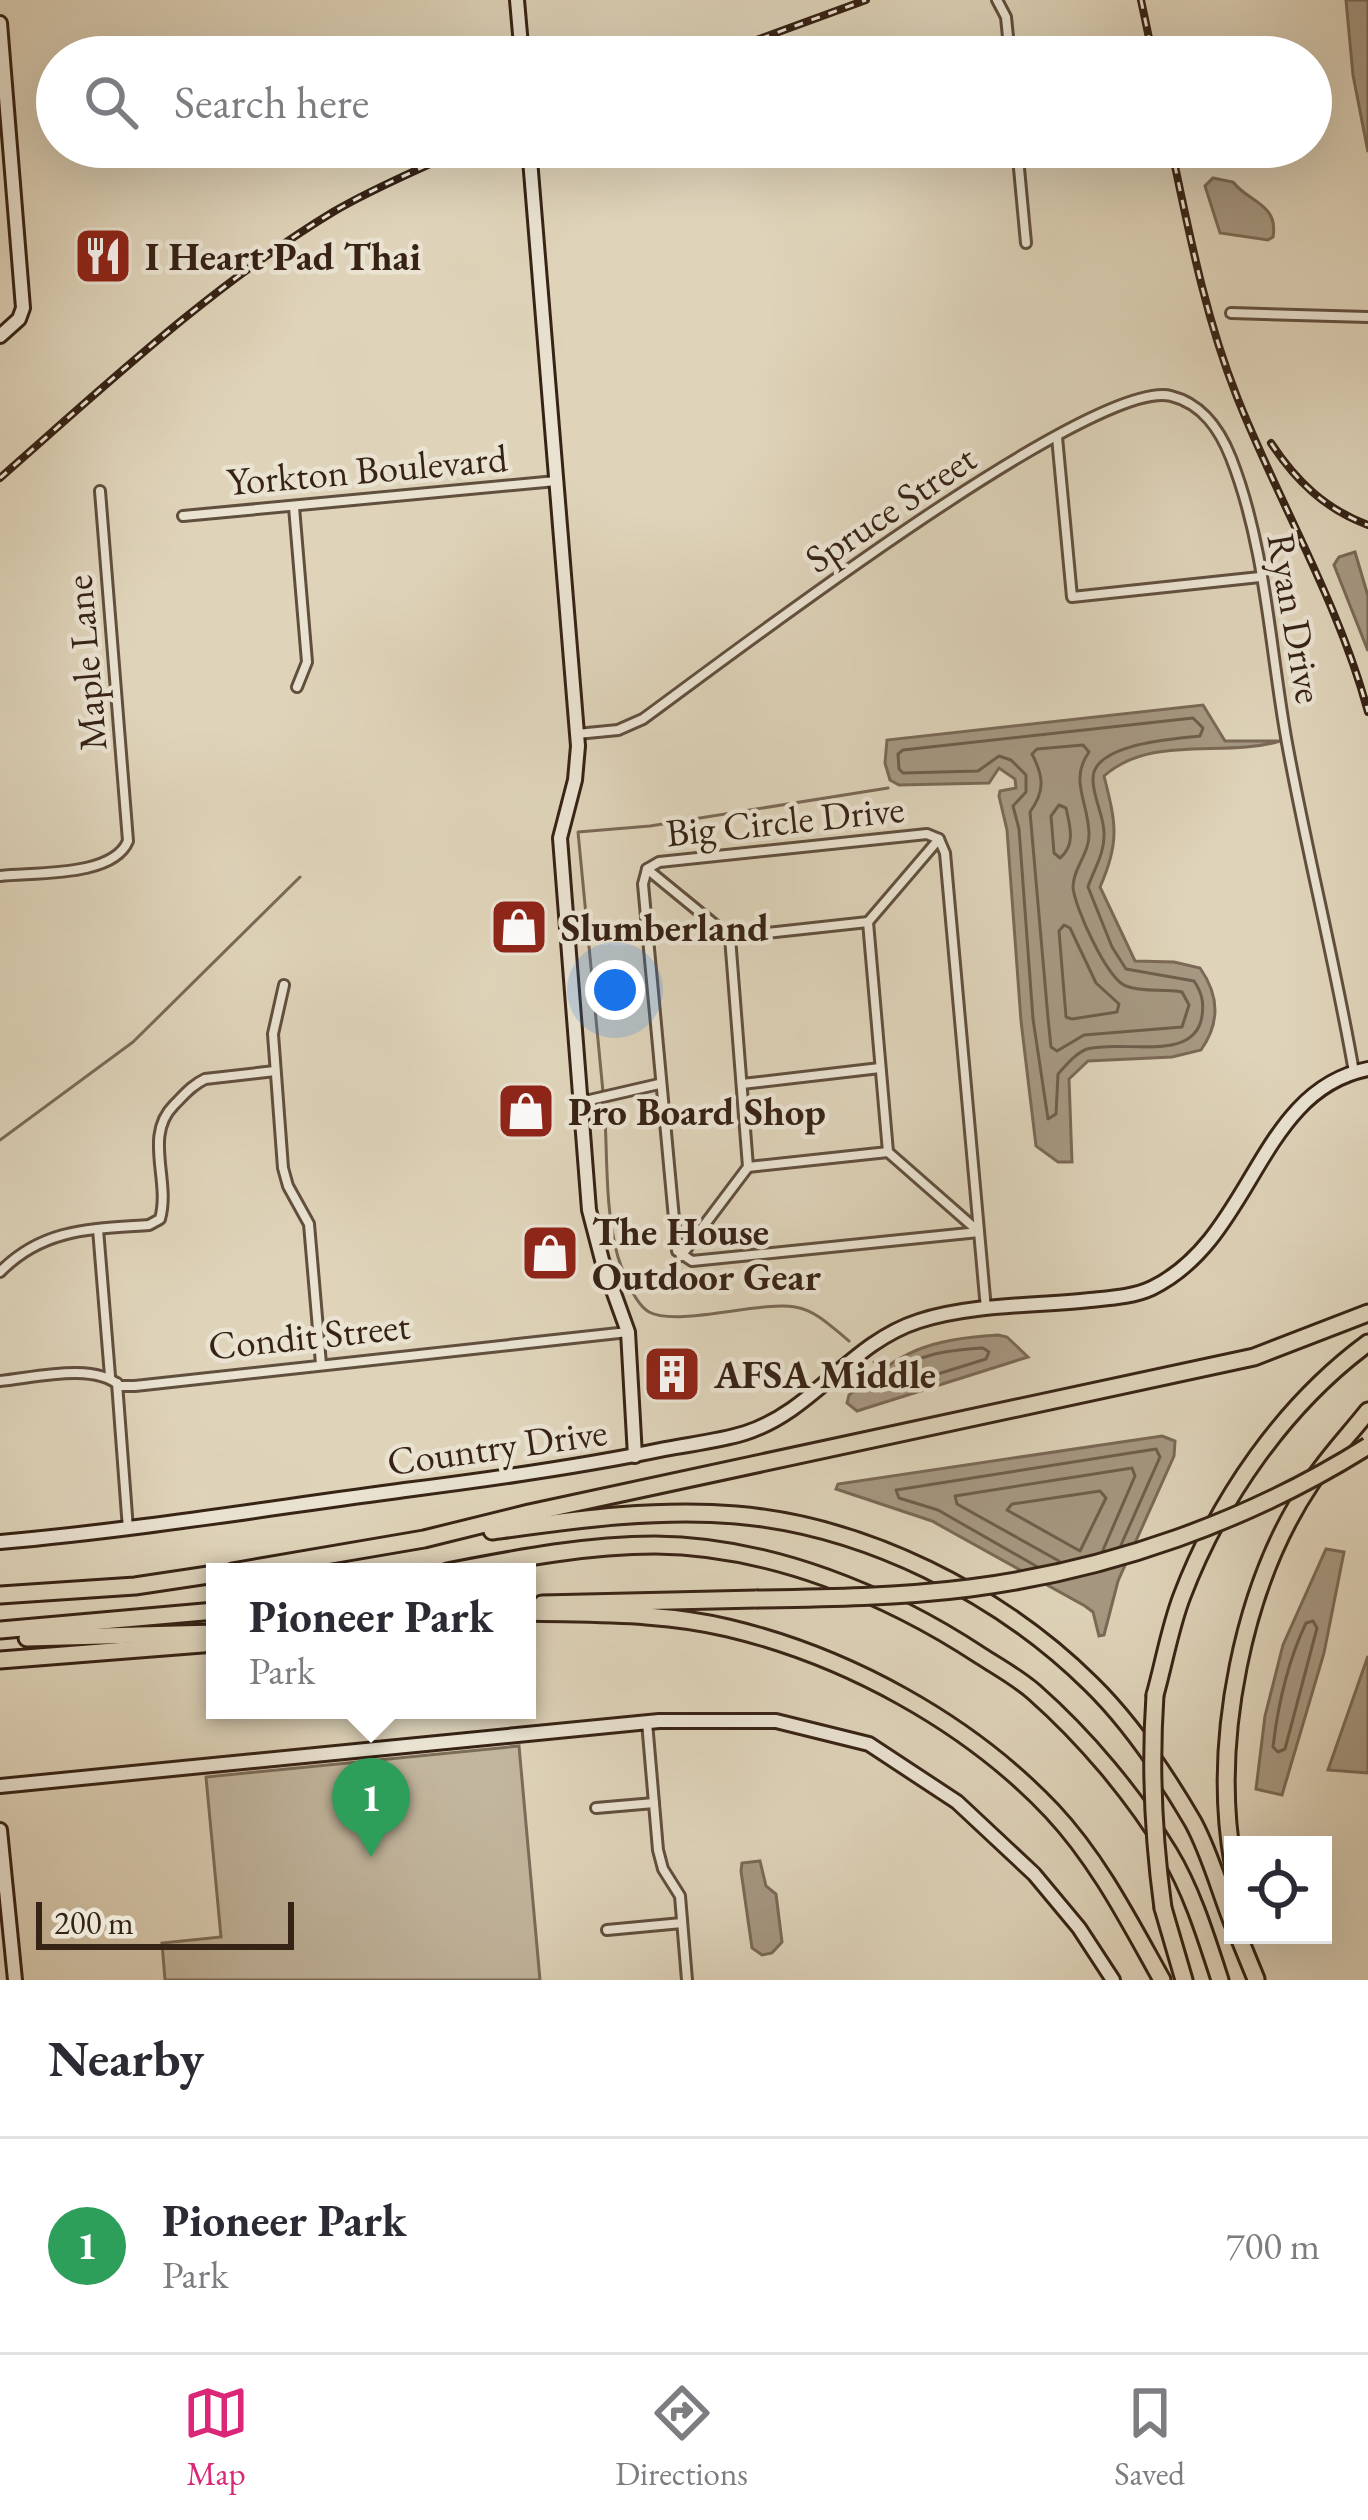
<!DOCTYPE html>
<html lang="en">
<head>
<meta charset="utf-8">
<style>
  body { margin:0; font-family:"EB Garamond",serif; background:#f2f2f3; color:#2b2b33 }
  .controls { position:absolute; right:36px; bottom:36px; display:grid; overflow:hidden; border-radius:0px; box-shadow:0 12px 48px #0002 }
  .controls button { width:108px; height:108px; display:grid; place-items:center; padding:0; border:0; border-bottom:3px solid #e1e1e2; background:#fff; color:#2b2b33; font:60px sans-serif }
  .scale { position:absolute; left:36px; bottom:30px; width:258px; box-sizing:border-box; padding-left:12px; border:6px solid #372315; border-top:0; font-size:33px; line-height:42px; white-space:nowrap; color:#372315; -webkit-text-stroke:9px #eae3d2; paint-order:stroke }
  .you { position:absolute; left:615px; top:990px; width:42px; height:42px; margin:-30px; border:9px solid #fff; border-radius:50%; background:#1a73e8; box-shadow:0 0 0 18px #1a73e833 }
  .badge { display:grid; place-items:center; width:78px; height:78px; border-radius:50%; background:#db2777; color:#fff; font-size:39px; font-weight:700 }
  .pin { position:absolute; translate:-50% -99px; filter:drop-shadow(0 3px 6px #0008) }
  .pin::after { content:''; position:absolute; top:63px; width:42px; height:36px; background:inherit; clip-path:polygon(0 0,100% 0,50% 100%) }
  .popup { position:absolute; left:206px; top:1563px; width:330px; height:156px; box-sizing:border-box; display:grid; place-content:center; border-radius:0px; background:#fff; filter:drop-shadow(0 3px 9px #0005); font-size:39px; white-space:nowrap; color:#7c7c81 }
  .popup b { font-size:45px; color:#2b2b33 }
  .popup::after { content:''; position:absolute; left:50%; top:100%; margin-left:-24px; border:24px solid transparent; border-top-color:#fff }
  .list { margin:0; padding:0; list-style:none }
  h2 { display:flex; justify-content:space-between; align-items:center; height:156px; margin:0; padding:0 48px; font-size:51px }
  h2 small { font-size:39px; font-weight:400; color:#7c7c81 }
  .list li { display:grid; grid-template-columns:78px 1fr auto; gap:36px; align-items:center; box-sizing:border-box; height:216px; padding:0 48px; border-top:3px solid #e1e1e2 }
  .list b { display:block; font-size:45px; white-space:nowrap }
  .list p { margin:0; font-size:39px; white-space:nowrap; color:#7c7c81 }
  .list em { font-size:39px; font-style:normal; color:#7c7c81 }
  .icon { flex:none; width:66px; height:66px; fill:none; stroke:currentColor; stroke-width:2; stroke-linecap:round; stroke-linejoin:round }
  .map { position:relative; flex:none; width:1368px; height:1980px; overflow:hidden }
  .search { position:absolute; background:#fff; box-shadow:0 12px 48px #0002; left:36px; right:36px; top:36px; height:132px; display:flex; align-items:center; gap:30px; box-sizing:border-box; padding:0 42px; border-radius:66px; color:#7c7c81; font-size:45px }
  .sheet { height:372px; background:#fff }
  nav { display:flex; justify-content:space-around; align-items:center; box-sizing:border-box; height:168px; border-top:3px solid #e1e1e2; background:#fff; font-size:33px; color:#7c7c81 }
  nav a { display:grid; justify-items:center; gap:6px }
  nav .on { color:#db2777 }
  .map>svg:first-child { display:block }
  .green { fill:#c2b69e; stroke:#7c6c5a; stroke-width:3 }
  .water { fill:#a69882; stroke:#7a6956; stroke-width:3 }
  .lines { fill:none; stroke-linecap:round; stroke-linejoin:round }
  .shore { stroke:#6e5e4c; stroke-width:3 }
  .stream { stroke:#7a6956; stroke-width:3 }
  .street-casing { stroke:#614f3e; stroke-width:14 }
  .secondary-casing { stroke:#372315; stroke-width:18 }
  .highway-casing { stroke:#372315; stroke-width:21 }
  .street { stroke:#eae3d2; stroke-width:8 }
  .secondary { stroke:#eae3d2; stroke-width:12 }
  .highway { stroke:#dfd4ba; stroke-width:15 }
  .rail-casing { stroke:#372315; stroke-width:8 }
  .rail { stroke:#eae3d2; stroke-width:3; stroke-dasharray:9; stroke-linecap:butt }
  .highway-bridge-casing { stroke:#372315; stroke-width:21; stroke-linecap:butt }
  .highway-bridge { stroke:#dfd4ba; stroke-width:15 }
  .labels { text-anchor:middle; stroke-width:9; stroke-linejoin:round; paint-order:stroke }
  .poi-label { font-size:39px; font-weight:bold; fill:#372315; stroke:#eae3d2; text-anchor:start }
  .street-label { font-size:39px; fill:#372315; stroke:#eae3d2 }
</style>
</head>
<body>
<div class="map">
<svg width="1368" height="1980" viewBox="0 0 1368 1980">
  <rect width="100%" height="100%" fill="#dfd4ba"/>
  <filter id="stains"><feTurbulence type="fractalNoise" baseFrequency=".00167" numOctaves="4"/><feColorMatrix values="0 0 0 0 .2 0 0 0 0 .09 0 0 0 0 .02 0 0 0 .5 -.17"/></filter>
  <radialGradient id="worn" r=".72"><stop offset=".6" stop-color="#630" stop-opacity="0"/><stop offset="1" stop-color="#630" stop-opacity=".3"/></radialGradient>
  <path class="green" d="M519 1746 540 1980H165L162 1943 221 1937 206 1777Z"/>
  <g class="water">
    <path d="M1346 0H1368V152L1353 75Z"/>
    <path d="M1213 178 1233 182C1248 202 1279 204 1273 237L1268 240 1220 233 1205 186Z"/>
    <path d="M1355 552 1368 596V651L1334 565 1339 557Z"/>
    <path d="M1203 705 1225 741H1280C1225 758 1151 734 1104 776 1116 823 1120 842 1100 887L1135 961 1174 962 1200 968C1219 995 1220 1023 1201 1050L1172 1057 1088 1061 1069 1079 1072 1162H1058L1036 1146 1021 1021 1007 830 999 796 1000 791 1016 788 1015 779 999 768 989 783 899 785 890 780 885 763 887 740Z"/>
    <path d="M998 1335 1007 1337 1028 1357 857 1411 847 1403 849 1395C906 1350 924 1340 998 1335Z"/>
    <path d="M1162 1436 1175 1441 1174 1456 1118 1581 1104 1635 1099 1636 1093 1612 1085 1606 932 1521 836 1489 838 1484Z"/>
    <path d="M1326 1549 1344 1552 1324 1653 1282 1795 1256 1789 1265 1716 1283 1645Z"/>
    <path d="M1368 1656V1773L1328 1770Z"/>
    <path d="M760 1861 766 1886 776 1894 782 1942 772 1953 762 1955 752 1948 741 1871 742 1863Z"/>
  </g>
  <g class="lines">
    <g class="shore">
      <path d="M1193 718 1203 728 1200 736C1176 739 1094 743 1093 778 1092 796 1104 815 1104 833 1105 853 1094 869 1088 887L1112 947 1126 969 1194 981C1202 993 1204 1002 1202 1016 1195 1064 1122 1039 1087 1049 1076 1053 1066 1065 1058 1074L1056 1114 1048 1119 1033 1019 1019 829 1013 806 1026 792V775L1011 760 999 756 978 771 903 773 899 769 898 754 903 750Z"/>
      <path d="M1083 745 1089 752C1069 780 1088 801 1089 833 1090 853 1073 868 1073 887 1074 906 1107 979 1126 986 1143 993 1164 988 1182 992L1189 1005 1182 1027 1084 1035 1057 1051 1051 1047 1048 1018 1030 812C1045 791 1044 777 1032 754L1037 749Z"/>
      <path d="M1059 805 1066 808C1070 826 1076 845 1060 858L1054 853 1051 816Z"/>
      <path d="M1064 925 1070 928 1096 983 1119 1004 1117 1012 1072 1019 1066 1017 1059 931Z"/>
      <path d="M983 1348 989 1352 986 1359 899 1386 892 1382C906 1353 953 1350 983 1348Z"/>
      <path d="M1100 1491 1106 1498 1080 1551 1007 1510 1012 1504Z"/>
      <path d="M1059 1561 957 1504 955 1496 1132 1468 1135 1476 1103 1550"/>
      <path d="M1036 1566 938 1510 899 1498 896 1490 1156 1449 1160 1457 1121 1545"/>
      <path d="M1313 1621 1317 1628 1285 1749 1278 1752 1273 1747C1278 1704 1288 1661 1306 1623Z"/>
    </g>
    <g class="stream">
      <path d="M603 1092 578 832 650 826 888 788"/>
      <path d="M604 1101C608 1152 604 1207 618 1257 623 1272 635 1304 649 1312 677 1327 760 1301 795 1307 816 1310 834 1329 849 1341"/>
      <path d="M0 1140 133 1042 300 877"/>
      <path d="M874 1362 883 1369"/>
    </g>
    <g class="street-casing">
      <g id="street">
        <path d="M997 0 1006 17 1010 57"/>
        <path d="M1017 147 1026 243"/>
        <path d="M1231 313 1368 317"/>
        <path d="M1057 437 1072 597 1260 577"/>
        <path d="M294 507 307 662 297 687"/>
        <path d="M183 516 556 481"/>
        <path d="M577 734 618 730 643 719C723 661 1094 376 1171 396 1203 404 1220 430 1231 458 1266 547 1270 650 1287 743 1307 853 1335 962 1354 1072"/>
        <path d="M647 869 730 937 868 922 939 839"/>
        <path d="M0 876C37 872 113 877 128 841L100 491"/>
        <path d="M868 922 888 1152 978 1231"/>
        <path d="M284 985 273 1034 283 1168 288 1186 309 1224 321 1364"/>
        <path d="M742 1084 880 1068"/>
        <path d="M581 1102 659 1084"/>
        <path d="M748 1167 888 1152"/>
        <path d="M98 1229 110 1376"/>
        <path d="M979 1232 692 1261 677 1251 643 884 647 869 659 862 927 834 939 839 945 853 986 1309"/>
        <path d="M681 1256 748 1167 730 937"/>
        <path d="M0 1272C43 1228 91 1229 149 1225L160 1219C171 1180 143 1136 174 1105 184 1095 192 1085 205 1079L275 1071"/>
        <path d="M0 1381C33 1378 94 1362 120 1386H135L628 1332"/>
        <path d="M117 1383 128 1529"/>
        <path d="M647 1722 658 1850 663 1869 680 1896 687 1980"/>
        <path d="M596 1808 654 1803"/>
        <path d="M607 1930 682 1923"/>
      </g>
    </g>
    <g class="secondary-casing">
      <g id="secondary">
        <path d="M517 0 522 57"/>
        <path d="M0 23 23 308 19 319 0 336"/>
        <path d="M529 147 578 746 575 780 560 838 589 1210 602 1260 628 1332 635 1456"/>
        <path d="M0 1542C136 1530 270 1508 405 1490 492 1479 579 1467 665 1449 691 1444 719 1441 745 1433 814 1411 850 1343 919 1321 971 1304 1035 1306 1090 1300 1110 1298 1133 1297 1152 1288 1254 1238 1257 1091 1368 1069"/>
        <path d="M0 1786 659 1721H776L869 1744 957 1802 1034 1874 1079 1928 1113 1980"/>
        <path d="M0 1830 15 1980"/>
      </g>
    </g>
    <g class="highway-casing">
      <g id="highway">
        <path d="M492 1531C573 1520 655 1508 736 1515 865 1526 999 1593 1091 1684 1131 1723 1165 1774 1193 1822 1210 1853 1220 1891 1233 1924"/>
        <path d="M232 1572 424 1539 529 1513 1254 1357 1368 1313"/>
        <path d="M447 1572C515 1559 585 1545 655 1545 770 1546 887 1594 981 1656 998 1667 1018 1678 1034 1692 1085 1737 1133 1794 1169 1853 1192 1891 1206 1937 1220 1980"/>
        <path d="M0 1595 135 1586 215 1574"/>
        <path d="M542 1604 757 1599"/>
        <path d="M527 1612C593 1614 663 1612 728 1628 846 1656 968 1722 1052 1811 1098 1860 1129 1921 1162 1980"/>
        <path d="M0 1630 215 1611"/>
        <path d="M27 1638 215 1633"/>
        <path d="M0 1660 215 1643"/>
        <path d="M1155 1695C1164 1663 1170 1627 1182 1596 1219 1499 1284 1405 1368 1343"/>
        <path d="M1233 1863C1212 1742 1242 1586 1311 1483 1327 1458 1349 1435 1368 1411"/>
        <path d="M1163 1908 1184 1980"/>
        <path d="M1238 1935 1256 1979"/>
      </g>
    </g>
    <use href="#street" class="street"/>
    <use href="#secondary" class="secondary"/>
    <use href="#highway" class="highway"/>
    <g class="rail-casing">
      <g id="rail">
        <path d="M1141 0 1153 57"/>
        <path d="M710 57 866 0"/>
        <path d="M1171 147C1189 232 1205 316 1237 397 1279 503 1338 601 1368 712"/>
        <path d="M1271 443C1296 481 1325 509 1368 525"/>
        <path d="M0 478C106 385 211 286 333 212 375 187 423 168 467 147"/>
      </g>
    </g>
    <use href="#rail" class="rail"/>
    <g class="highway-bridge-casing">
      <g id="highway-bridge">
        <path d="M757 1599C828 1598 899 1597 970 1588 1110 1570 1249 1521 1368 1446"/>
        <path d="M1155 1695C1150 1768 1153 1835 1163 1908"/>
      </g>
    </g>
    <use href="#highway-bridge" class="highway-bridge"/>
  </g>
  <defs>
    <g id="restaurant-square" transform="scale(3)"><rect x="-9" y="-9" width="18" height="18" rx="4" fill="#8f2418" stroke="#eae3d2"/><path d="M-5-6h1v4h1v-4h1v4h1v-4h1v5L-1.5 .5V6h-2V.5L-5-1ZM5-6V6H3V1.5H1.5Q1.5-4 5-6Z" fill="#fff"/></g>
    <g id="shop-square" transform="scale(3)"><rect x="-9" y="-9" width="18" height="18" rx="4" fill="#8f2418" stroke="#eae3d2"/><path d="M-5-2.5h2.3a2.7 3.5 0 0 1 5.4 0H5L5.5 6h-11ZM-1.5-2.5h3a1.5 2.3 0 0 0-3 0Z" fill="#fff"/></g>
    <g id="building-square" transform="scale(3)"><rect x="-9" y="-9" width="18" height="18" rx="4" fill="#8f2418" stroke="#eae3d2"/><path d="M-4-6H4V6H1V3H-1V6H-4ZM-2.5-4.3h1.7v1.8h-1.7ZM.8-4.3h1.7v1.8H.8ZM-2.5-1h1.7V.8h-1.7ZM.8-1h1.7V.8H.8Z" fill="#fff"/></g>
  </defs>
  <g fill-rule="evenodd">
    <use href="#restaurant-square" x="103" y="256"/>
    <use href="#shop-square" x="519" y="927"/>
    <use href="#shop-square" x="526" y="1111"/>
    <use href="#shop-square" x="550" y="1253"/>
    <use href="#building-square" x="672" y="1374"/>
  </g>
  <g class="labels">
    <g class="poi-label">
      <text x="145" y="270">I Heart Pad Thai</text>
      <text x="561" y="941">Slumberland</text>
      <text x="568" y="1125">Pro Board Shop</text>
      <text x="592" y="1245">The House<tspan x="592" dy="45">Outdoor Gear</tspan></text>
      <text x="714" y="1388">AFSA Middle</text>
    </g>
    <g class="street-label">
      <text transform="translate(367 469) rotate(-5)" y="14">Yorkton Boulevard</text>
      <text transform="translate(890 508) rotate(-34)" y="14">Spruce Street</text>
      <text transform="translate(1296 618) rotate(80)" y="14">Ryan Drive</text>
      <text transform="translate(85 663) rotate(-95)" y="14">Maple Lane</text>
      <text transform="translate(785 820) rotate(-6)" y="14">Big Circle Drive</text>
      <text transform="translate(309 1335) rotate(-6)" y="14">Condit Street</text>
      <text transform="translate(497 1446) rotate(-8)" y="14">Country Drive</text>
    </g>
  </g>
  <rect width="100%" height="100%" filter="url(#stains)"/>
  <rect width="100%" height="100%" fill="url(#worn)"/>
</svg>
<div class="controls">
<button><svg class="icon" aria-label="locate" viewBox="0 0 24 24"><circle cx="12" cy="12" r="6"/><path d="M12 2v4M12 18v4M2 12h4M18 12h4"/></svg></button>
</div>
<div class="scale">200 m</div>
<div class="you"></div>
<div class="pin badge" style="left:371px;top:1857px;background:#2e9e5b">1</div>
<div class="popup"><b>Pioneer Park</b>Park</div>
<div class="search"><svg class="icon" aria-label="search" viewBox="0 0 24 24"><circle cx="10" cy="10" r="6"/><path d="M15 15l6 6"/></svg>Search here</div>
</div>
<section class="sheet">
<h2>Nearby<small></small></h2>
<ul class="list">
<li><span class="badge" style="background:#2e9e5b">1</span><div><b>Pioneer Park</b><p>Park</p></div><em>700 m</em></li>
</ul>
</section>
<nav>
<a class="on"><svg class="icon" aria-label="map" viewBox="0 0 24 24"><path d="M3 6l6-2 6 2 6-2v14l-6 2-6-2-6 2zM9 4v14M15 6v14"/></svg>Map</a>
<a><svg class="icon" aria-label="directions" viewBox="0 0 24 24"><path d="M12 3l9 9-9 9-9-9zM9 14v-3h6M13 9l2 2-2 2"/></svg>Directions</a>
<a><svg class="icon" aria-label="saved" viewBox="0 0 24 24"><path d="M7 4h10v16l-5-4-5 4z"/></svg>Saved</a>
</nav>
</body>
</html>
